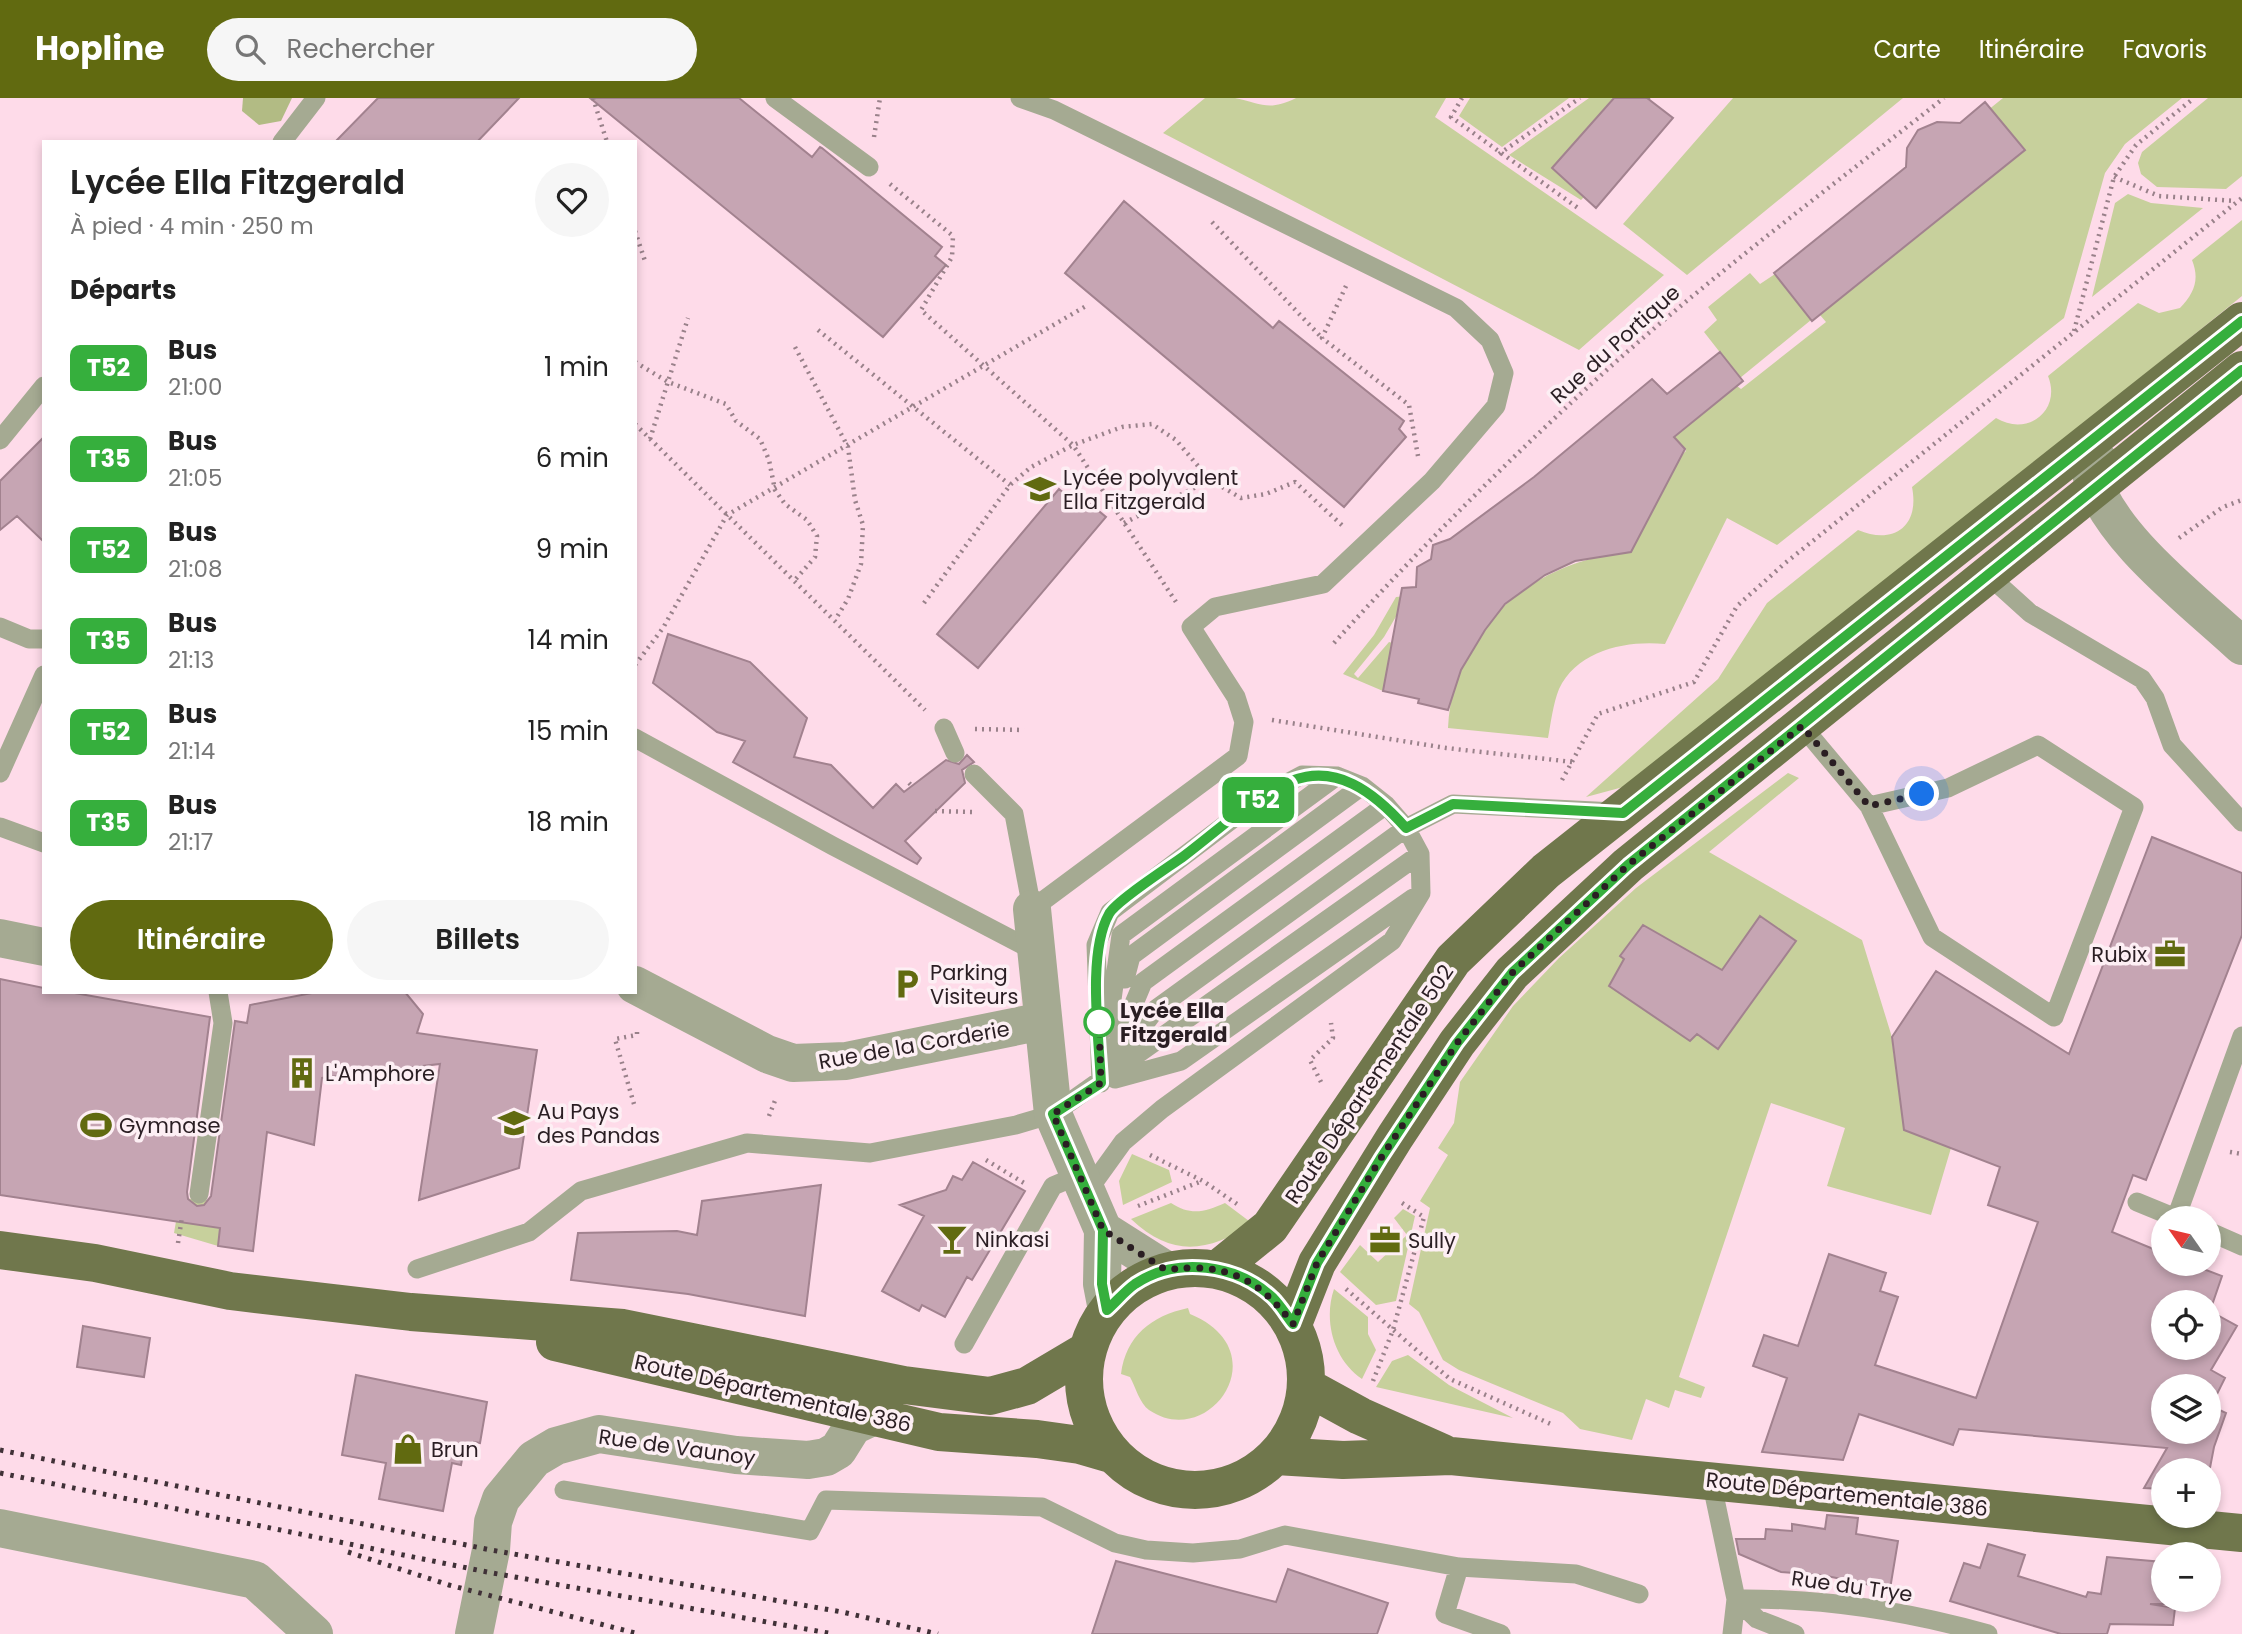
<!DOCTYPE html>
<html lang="fr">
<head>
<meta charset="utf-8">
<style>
  :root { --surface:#fff; --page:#f6f6f6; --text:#222; --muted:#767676; --accent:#616a10 }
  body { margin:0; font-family:Poppins,sans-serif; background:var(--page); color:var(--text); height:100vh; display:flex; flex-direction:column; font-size:26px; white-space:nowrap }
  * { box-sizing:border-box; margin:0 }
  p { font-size:23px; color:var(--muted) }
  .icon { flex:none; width:38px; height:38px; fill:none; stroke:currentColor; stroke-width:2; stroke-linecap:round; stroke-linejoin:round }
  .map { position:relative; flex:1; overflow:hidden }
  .drawer { position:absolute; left:42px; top:42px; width:595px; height:854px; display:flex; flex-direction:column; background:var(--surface); border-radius:0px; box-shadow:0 4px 10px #0003 }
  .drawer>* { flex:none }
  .badge { padding:0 14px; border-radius:10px; font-size:24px; line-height:46px }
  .needle { width:46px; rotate:304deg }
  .fabs { position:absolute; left:2151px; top:1108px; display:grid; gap:14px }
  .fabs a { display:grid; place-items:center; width:70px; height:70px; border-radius:50%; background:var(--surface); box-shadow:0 4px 10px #0003; font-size:35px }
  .you { position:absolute; width:35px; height:35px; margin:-18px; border:5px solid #fff; border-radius:50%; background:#1a73e8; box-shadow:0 0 0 10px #1a73e833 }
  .map>.badge { position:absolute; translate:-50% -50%; box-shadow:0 0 0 4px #fff }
  h2 { padding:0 28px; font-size:26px; line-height:63px }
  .round { display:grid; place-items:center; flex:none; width:74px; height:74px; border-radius:37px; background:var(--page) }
  .summary { display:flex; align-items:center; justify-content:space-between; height:119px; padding:0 28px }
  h1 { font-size:33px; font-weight:600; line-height:52px }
  .button { display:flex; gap:14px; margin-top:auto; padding:14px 28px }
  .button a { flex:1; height:80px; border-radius:42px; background:var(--accent); color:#fff; font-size:28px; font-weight:600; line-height:80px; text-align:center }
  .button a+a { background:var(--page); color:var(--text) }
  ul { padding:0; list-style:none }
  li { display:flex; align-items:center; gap:21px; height:91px; padding:0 28px }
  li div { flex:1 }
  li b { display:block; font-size:26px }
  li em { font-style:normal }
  li .badge { min-width:77px; font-weight:700; text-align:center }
  header { display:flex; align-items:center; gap:42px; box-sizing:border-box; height:98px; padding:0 35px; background:var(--accent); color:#fff }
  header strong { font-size:33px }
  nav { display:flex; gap:38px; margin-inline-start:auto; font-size:24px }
  .search { width:490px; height:63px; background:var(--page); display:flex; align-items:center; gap:18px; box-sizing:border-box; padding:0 24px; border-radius:38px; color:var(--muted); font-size:26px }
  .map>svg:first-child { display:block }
  .green { fill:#c7d09c }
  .forest { fill:#b2bb84 }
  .building { fill:#c6a5b3; stroke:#a2828f; stroke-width:2; fill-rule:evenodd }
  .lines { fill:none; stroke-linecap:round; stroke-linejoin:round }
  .path { stroke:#99818a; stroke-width:4.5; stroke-dasharray:2 5; stroke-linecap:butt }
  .lane { stroke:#a5aa92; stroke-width:19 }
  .street { stroke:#a5aa92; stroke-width:38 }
  .primary { stroke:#70774c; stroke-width:38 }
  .rail { stroke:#403137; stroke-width:5; stroke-dasharray:3.5 7; stroke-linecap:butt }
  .line-casing { stroke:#fff; stroke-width:16 }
  .line { stroke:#36af3d; stroke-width:10 }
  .walk { stroke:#2a1e23; stroke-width:7; stroke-dasharray:0 12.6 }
  .stop-dot { fill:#fff; stroke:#36af3d; stroke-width:3.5 }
  .labels { text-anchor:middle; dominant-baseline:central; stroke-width:7; stroke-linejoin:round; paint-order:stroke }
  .street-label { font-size:21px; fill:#2a1e23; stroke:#fdeff4 }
  .poi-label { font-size:21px; fill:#2a1e23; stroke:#fdeff4; text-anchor:start }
  .stop-label { font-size:21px; font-weight:bold; fill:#2a1e23; stroke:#fdeff4; text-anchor:start }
</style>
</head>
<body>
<header>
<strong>Hopline</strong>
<div class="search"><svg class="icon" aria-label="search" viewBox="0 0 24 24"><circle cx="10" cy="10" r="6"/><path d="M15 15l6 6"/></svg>Rechercher</div>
<nav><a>Carte</a><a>Itinéraire</a><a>Favoris</a></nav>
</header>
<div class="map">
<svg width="2242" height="1536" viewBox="0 0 2242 1536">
  <rect width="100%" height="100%" fill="#fedbe9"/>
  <path class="green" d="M1205,0C1215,0 1226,0 1235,0C1261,5 1268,14 1296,0H1446L1435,19L1664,177L1579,252L1163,35Z
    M1470,0H1569L1502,49L1459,18Z
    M1589,0H1614L1552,70L1584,99L1581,102L1509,57Z
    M1733,0H1903L1687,177L1623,126Z
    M2003,0H2182L2125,46L2105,75L2064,220L1777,447L1727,420L1665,546C1627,542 1577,552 1559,591C1553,606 1551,624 1548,640L1448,630C1453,529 1534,462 1631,454L1671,377L1665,371L1686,353L1674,339L1737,288L1741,291L1826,224L1785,176Z
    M2208,0H2242V78L2226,91L2157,89L2141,76L2138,65L2142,54Z
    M2128,96L2151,105L2203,110L2092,199L2115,105Z
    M2242,122V198L1638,685L1586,699L1718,581L1767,505L1858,432C1893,447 1920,429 1912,389L1996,320C2027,339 2062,313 2048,278L2138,205L2159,215L2180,210C2194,195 2200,182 2192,162Z
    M1750,175L1760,186L1775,176L1811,222L1740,280L1704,234L1717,222L1708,209Z
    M1408,498L1384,539L1354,576L1358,580L1389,544L1396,546L1383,593L1343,576L1374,537L1396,499Z
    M1788,675L1799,680L1709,754L1862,842L1891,936L1904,1032L1951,1050L1931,1117L1827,1088L1845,1030L1771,1005L1679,1279L1705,1289L1701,1300L1675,1292L1669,1310L1646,1301L1632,1342L1580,1331L1563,1315L1459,1272L1443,1262L1419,1214L1409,1206L1430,1110L1420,1103L1448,1057L1438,1050L1454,1025L1460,984L1513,908L1559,860L1636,790Z
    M1132,1056L1169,1072L1172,1084L1123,1107L1119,1083Z
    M180,1100L223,1103L218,1148L174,1135Z
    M1171,1105C1191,1118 1205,1114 1225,1105L1253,1126C1208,1154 1172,1160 1131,1121Z
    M1403,1111L1415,1118L1396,1203L1376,1207L1340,1174L1360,1147L1378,1164L1407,1137L1394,1120Z
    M1334,1191L1368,1219V1236L1376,1252L1362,1281C1334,1262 1323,1223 1334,1191Z
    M1188,1210L1190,1216C1280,1253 1209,1353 1149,1312C1140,1306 1135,1288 1130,1279L1121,1276C1126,1238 1151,1218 1188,1210Z
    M1408,1257L1449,1287L1513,1320L1376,1289L1392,1263Z"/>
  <path class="forest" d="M243,0H292L281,23L259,27L242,13Z"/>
  <path class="building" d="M378,0H519L477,44H335Z
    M590,0H739L812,59L820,49L822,50L942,149L935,158L946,167L883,239Z
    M1614,0H1647L1673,20L1596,110L1552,70Z
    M1985,4L2025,52L1812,223L1774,175L1906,69L1907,50L1918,32L1937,24L1960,25Z
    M1124,103L1273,230L1279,223L1404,323L1399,331L1406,339L1344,409L1065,175Z
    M1720,254L1743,283L1674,339L1685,351L1631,454L1575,463L1545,477L1505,506L1485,532L1461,572L1448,612L1418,605L1419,601L1383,593L1402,490L1416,489L1417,469L1431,461L1433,447L1450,441L1534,379L1652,281L1667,296Z
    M44,339V444L17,418L0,432V383Z
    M1059,391L1071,401L1077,395L1106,419L978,570L937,536Z
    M668,536L750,564L807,620L794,659L831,667L873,710L896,686L904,694L946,662L959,666L967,657L974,664L962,672L965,685L905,743L921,760L917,766L733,664L745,643L717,634L653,585Z
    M2152,739L2242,775V837L2146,1082L2133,1077L2112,1134L2163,1155V1166H2190L2222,1178L2210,1213L2237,1228L2211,1272L2225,1280L2211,1308L2226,1315L2214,1349L2208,1380V1372H2163V1391L2144,1390L2167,1350L1959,1331L1953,1347L1859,1316L1843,1362L1762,1354L1787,1280L1753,1268L1764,1237L1798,1248L1829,1156L1886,1175L1880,1193L1898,1199L1875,1267L1976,1300L2038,1124L1988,1107L2000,1069L1904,1032L1892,939L1936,873L2069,956ZM2163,1204H2208V1250H2163ZM2163,1288H2208V1334H2163Z
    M1760,818L1796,843L1718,951L1697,936L1690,943L1609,888L1624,861L1620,858L1643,827L1722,872Z
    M0,881L44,890V894H69L210,919L187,1094L188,1101L197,1108L204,1107L211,1098L235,923L247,925L250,907L317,894H405L423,916L417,935L537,952L519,1070L419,1102L440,966L322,980L314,1047L267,1034L253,1153L218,1148L220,1130L0,1097Z
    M973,1064L1025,1093L972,1182L967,1179L945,1219L922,1207L919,1213L882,1193L924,1118L900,1107L946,1092L953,1078L962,1082Z
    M821,1087L805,1218L688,1196L571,1182L578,1135L677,1133L697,1137L702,1103Z
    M83,1228L150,1240L144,1279L77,1269Z
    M356,1277L487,1304L480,1345L474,1344L471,1358L463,1356L461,1367L452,1365L443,1413L379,1401L386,1365L342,1357Z
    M1827,1417L1858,1420L1856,1436L1898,1443L1890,1491L1822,1477L1781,1474L1739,1456L1736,1441H1765L1766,1431L1792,1433V1426L1825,1431Z
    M1988,1446L2025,1457L2018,1478L2086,1499L2088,1494L2101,1496L2107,1459L2163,1464V1502H2169L2168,1506H2150L2175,1510L2173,1527L2110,1526L2107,1536H2061L1950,1503L1964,1465L1980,1470Z
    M1116,1463L1276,1504L1288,1471L1388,1505L1377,1536H1092Z"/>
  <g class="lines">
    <path class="path" d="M593,0L607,44
      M1462,0L1451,19L1578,110
      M1648,1V0
      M874,39L880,0
      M1499,56L1580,0
      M2114,79L2159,98L2236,103
      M890,86L953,138L952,159L921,212L1073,347L1176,504
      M1212,124L1322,240
      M635,133L646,166
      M1346,188L1322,240L1409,307L1418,358
      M818,232L1010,387
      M2074,233L2114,79L2136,47L2194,0
      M795,249L848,349L855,402L863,427L861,466L848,501L835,522
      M635,264L668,284L726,306L736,323L760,341L769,362L775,392L785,406L807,422L817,438L815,459L794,483
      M635,326L925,612
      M650,341L688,220
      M1124,425L1210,382
      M2179,440L2223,409L2242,402
      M924,505L1010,387L1031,369L1073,347L1122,329L1152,326L1176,342L1210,382L1241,400L1266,396L1295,384L1345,430
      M1334,545C1418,452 1506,364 1599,279C1708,180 1828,91 1944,0
      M635,567L663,530L727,417L1086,208
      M1272,622L1446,650L1573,664
      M975,631L1024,632
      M1562,682L1598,616L1694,584L1737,508L1784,466L2242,100
      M909,685L912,688
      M935,713L972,714
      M1321,984L1310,962L1333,940L1331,925
      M634,1006L615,941L637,937V930
      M769,1018L776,1000
      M2230,1054L2242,1056
      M1150,1057L1203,1083L1237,1106
      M986,1062L1024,1085
      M1138,1108L1202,1083
      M178,1145L182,1119
      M1346,1191L1450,1281L1553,1327
      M1373,1283L1393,1232L1424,1119L1399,1103"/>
    <path class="lane" d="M775,0L869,69
      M282,44L316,0
      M0,342L44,288
      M1988,477L2030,515L2142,581L2155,600L2172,647L2242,724
      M0,529L29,541H44
      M1802,628L1869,708L1932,839L2054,919L2134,709L2038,647L1948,690L1869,708
      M944,630L955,655
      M635,640L833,748L1036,854
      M0,675L44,577
      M974,676L1014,716L1032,811L1238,658L1244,624L1236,599L1191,529L1215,509L1323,486L1432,383L1496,308L1504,275L1490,242L1456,210L1054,12L1020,0
      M0,729L44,745
      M1125,881L1131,858L1362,688
      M1108,930L1121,837L1337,678
      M1112,958L1143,884L1386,707
      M1112,969L1156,911L1406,730L1453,706L1615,714
      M1115,981L1181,963L1413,800
      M1087,1094L1123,1044L1162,1011L1392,843L1421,795L1420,756L1406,730L1386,707L1362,688L1337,678L1302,677L1263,698L1110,814L1096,847L1101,985
      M199,1096L223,925L218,894
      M2137,1104L2176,1120L2242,938
      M2208,1133L2242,1148
      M417,1171L529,1134L581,1093L747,1045L870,1055L1016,1027L1053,1016L1420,756
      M964,1246L1053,1088L1079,1077
      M1711,1382L1736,1501L1732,1536
      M564,1392L810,1433L826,1402L1042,1409L1115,1445L1146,1452L1193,1455L1240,1451L1285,1437L1459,1469L1576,1476L1639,1496
      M1459,1469L1445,1516L1501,1536
      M1795,1536L1757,1521L1736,1501C1820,1500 1906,1513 1988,1536"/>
    <path class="street" d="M2100,364L2090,372C2105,437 2194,503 2242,548
      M1032,811L1053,1016L1103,1132L1102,1186L1107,1212
      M0,840L44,849
      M635,887L767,956L793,965L846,963L1043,923
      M1103,1132L1166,1172
      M0,1430L255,1482L314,1536
      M474,1536L491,1452L493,1424L501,1401L534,1361L556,1348L599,1336L736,1357L808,1362L826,1359L838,1352L853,1328L872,1319"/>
    <path class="primary" d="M0,1152L95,1165L230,1193L411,1214L623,1230L904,1287L990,1298L1027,1288L1086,1253
      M1084 1281a111 111 0 1 1 222 0a111 111 0 1 1-222 0Z
      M1218,1171L1270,1129L1453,862L1546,773L2242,223
      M1293,1226L1317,1165L1395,1039L1457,945L1512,875L1628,767L2242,272
      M555,1244L939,1334L1037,1341L1080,1347L1111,1356
      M1307,1289L1360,1318L1443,1355
      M1276,1358L1343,1362L1451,1358L2242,1435"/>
    <path class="rail" d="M0,1352L491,1452L842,1514L938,1536
      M0,1375L487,1474L834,1536
      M348,1454L449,1487L639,1536"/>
  </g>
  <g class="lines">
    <defs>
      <path id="line" d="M2242,223L1623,715L1453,706L1406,730C1317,629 1268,694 1184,758C1169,769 1116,803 1109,816C1087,855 1099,939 1101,985L1053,1016L1103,1132L1102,1186L1107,1212C1116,1204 1125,1193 1135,1186C1177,1158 1237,1166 1273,1200C1280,1207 1286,1217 1293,1226L1317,1165L1381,1060L1457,945L1512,875L1628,767L2242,272"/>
    </defs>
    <use href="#line" class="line-casing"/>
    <use href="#line" class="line"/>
    <path class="walk" d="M1099,924L1101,985L1053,1016L1103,1132L1166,1172C1225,1164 1257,1179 1293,1226L1317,1165L1381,1060L1457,945L1512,875L1628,767L1802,628L1869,708L1922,696"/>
  </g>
  <defs>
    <symbol id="school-bare" viewBox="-9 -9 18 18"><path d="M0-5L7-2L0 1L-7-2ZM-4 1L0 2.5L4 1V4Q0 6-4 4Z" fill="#616a10" stroke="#fdeff4" stroke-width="2.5" paint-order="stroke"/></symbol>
    <symbol id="office-bare" viewBox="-9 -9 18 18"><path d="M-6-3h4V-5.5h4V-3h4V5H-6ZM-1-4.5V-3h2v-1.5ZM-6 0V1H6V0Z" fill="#616a10" stroke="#fdeff4" stroke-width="2.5" paint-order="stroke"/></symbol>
    <symbol id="parking-bare" viewBox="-9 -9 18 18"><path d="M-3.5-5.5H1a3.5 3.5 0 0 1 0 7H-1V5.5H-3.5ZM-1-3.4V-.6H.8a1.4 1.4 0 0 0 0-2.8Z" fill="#616a10" stroke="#fdeff4" stroke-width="2.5" paint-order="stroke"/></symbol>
    <symbol id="building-bare" viewBox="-9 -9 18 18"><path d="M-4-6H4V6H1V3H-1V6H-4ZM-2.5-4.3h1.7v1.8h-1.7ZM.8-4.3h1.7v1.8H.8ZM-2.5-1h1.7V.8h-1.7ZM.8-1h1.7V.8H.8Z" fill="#616a10" stroke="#fdeff4" stroke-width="2.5" paint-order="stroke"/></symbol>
    <symbol id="stadium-bare" viewBox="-9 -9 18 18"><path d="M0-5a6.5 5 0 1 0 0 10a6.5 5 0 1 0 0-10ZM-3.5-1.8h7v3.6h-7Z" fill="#616a10" stroke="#fdeff4" stroke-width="2.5" paint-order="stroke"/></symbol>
    <symbol id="bar-bare" viewBox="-9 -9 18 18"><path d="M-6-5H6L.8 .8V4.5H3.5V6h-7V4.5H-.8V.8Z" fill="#616a10" stroke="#fdeff4" stroke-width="2.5" paint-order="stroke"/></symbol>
    <symbol id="shop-bare" viewBox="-9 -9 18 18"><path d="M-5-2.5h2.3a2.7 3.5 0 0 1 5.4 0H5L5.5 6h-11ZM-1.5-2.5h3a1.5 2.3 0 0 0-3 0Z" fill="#616a10" stroke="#fdeff4" stroke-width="2.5" paint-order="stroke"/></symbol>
  </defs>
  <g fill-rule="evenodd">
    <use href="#school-bare" x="1018" y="369" width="44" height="44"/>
    <use href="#office-bare" x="2148" y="834" width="44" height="44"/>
    <use href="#parking-bare" x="885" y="864" width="44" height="44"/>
    <use href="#building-bare" x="280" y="953" width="44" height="44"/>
    <use href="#school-bare" x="492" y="1003" width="44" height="44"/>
    <use href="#stadium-bare" x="74" y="1005" width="44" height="44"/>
    <use href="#bar-bare" x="930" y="1119" width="44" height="44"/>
    <use href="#office-bare" x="1363" y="1120" width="44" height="44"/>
    <use href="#shop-bare" x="386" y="1329" width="44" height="44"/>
  </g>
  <circle class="stop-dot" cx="1099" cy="924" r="14"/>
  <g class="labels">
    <g class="street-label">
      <text transform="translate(1615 246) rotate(-42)">Rue du Portique</text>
      <text transform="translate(914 947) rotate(-10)">Rue de la Corderie</text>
      <text transform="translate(1369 986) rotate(-56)">Route Départementale 502</text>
      <text transform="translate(773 1295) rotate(13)">Route Départementale 386</text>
      <text transform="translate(677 1349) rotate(8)">Rue de Vaunoy</text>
      <text transform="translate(1847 1396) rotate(6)">Route Départementale 386</text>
      <text transform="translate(1852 1488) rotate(8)">Rue du Trye</text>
    </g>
    <g class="poi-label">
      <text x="1063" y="379">Lycée polyvalent<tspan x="1063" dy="24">Ella Fitzgerald</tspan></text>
      <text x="2147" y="856" text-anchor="end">Rubix</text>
      <text x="930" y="874">Parking<tspan x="930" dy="24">Visiteurs</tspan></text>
      <text x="325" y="975">L'Amphore</text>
      <text x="537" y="1013">Au Pays<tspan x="537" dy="24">des Pandas</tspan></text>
      <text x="119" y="1027">Gymnase</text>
      <text x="975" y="1141">Ninkasi</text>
      <text x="1408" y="1142">Sully</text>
      <text x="431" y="1351">Brun</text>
    </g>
    <g class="stop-label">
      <text x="1120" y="912">Lycée Ella<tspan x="1120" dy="24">Fitzgerald</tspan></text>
    </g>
  </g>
</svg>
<div class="fabs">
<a><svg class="needle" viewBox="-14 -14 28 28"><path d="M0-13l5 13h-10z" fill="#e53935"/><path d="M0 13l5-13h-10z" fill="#767676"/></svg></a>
<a><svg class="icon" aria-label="locate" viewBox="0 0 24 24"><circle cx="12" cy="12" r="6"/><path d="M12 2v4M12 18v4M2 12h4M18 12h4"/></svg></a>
<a><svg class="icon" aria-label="layers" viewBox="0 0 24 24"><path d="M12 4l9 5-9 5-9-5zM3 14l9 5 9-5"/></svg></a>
<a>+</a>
<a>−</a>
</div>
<div class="you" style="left:1922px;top:696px"></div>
<b class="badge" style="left:1258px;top:702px;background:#36af3d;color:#fff">T52</b>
<section class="drawer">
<div class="summary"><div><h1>Lycée Ella Fitzgerald</h1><p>À pied · 4 min · 250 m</p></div><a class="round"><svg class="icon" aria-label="heart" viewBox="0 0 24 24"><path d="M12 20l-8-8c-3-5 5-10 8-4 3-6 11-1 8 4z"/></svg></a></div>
<h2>Départs</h2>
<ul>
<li><span class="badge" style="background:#36af3d;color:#fff">T52</span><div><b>Bus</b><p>21:00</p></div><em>1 min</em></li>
<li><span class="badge" style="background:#36af3d;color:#fff">T35</span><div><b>Bus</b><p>21:05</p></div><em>6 min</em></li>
<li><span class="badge" style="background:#36af3d;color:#fff">T52</span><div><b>Bus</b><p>21:08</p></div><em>9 min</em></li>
<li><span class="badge" style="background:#36af3d;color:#fff">T35</span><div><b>Bus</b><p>21:13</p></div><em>14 min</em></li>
<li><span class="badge" style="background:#36af3d;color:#fff">T52</span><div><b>Bus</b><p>21:14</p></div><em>15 min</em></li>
<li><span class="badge" style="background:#36af3d;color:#fff">T35</span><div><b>Bus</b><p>21:17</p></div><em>18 min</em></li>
</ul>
<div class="button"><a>Itinéraire</a><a>Billets</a></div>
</section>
</div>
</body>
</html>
